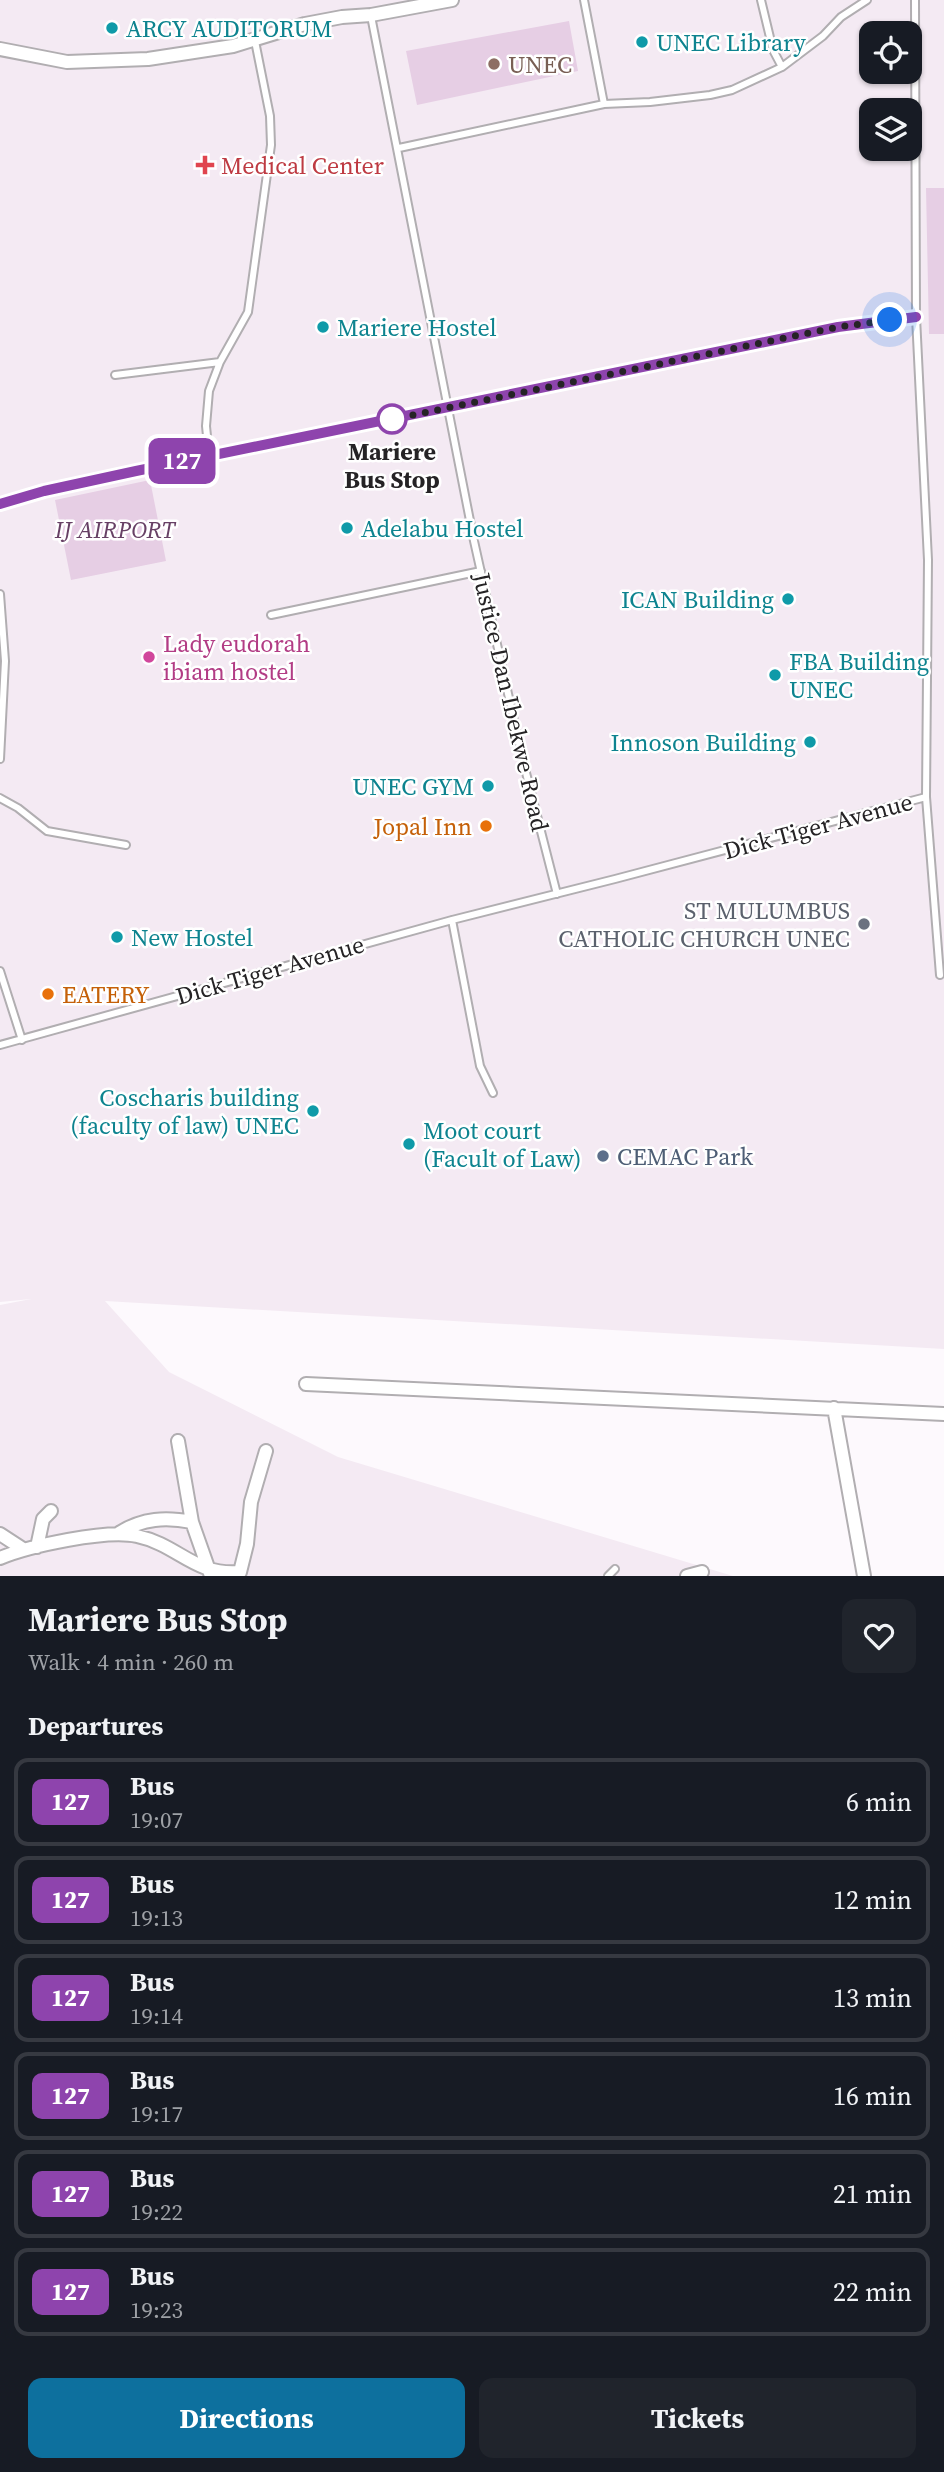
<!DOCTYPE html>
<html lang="en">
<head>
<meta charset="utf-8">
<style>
  :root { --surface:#171b24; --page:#20242c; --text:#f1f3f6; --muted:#9ea1a6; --line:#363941; --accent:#0d709e }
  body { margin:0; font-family:"Source Serif 4",serif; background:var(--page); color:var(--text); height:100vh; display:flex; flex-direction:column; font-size:26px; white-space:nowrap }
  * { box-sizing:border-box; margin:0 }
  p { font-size:23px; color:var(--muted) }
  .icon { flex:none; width:38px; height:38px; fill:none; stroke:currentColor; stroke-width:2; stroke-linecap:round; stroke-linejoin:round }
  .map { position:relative; height:1576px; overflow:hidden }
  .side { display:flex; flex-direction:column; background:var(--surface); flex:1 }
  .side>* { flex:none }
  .badge { padding:0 14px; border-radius:10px; font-size:24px; line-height:46px }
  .tools { position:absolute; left:859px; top:21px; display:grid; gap:14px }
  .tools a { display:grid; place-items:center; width:63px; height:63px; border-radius:14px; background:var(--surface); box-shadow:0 2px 5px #0004; font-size:35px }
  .you { position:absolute; width:35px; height:35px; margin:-18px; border:5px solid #fff; border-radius:50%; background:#1a73e8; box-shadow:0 0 0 10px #1a73e833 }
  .map>.badge { position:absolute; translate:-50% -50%; box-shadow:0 0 0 4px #fff }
  h2 { padding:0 28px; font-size:26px; line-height:63px }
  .round { display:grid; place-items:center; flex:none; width:74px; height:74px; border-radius:14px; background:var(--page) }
  .headline { display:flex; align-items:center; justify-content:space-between; height:119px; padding:0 28px }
  h1 { font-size:33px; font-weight:700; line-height:52px }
  .button { display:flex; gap:14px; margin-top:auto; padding:14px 28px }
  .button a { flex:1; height:80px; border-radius:14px; background:var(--accent); color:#fff; font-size:28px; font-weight:700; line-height:80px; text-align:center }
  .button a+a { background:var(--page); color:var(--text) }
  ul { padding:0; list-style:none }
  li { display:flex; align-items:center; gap:21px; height:88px; margin:0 14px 10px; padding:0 14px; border:4px solid var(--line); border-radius:14px }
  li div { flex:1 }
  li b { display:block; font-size:26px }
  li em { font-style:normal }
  li .badge { min-width:77px; font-weight:700; text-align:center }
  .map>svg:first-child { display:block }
  .built { fill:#f4eaf3; fill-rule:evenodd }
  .green { fill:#e6cee4 }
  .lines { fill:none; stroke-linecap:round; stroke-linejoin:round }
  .lane-casing { stroke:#b1aeb1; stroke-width:10 }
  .street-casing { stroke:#b1aeb1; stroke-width:16 }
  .lane { stroke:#fff; stroke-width:6 }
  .street { stroke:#fff; stroke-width:12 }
  .line-casing { stroke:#fff; stroke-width:16 }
  .line { stroke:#8e44ad; stroke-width:10 }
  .walk { stroke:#252325; stroke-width:7; stroke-dasharray:0 12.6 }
  .culture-dot { fill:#0f9aa8; stroke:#fff; stroke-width:2.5 }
  .education-dot { fill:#8d6e63; stroke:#fff; stroke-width:2.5 }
  .health-dot { fill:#e0444e; stroke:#fff; stroke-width:2.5 }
  .stop-dot { fill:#fff; stroke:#8e44ad; stroke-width:3.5 }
  .hotel-dot { fill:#d1479c; stroke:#fff; stroke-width:2.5 }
  .food-dot { fill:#e8710a; stroke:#fff; stroke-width:2.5 }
  .worship-dot { fill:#6b7280; stroke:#fff; stroke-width:2.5 }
  .service-dot { fill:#5c6f8a; stroke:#fff; stroke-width:2.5 }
  .labels { text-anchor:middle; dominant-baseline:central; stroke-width:5; stroke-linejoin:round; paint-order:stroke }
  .culture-label { font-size:24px; fill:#0d838f; stroke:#fff; text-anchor:start }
  .education-label { font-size:24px; fill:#785e54; stroke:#fff; text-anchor:start }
  .health-label { font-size:24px; fill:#be3a42; stroke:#fff; text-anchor:start }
  .stop-label { font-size:24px; font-weight:bold; fill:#252325; stroke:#fff }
  .park-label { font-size:24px; font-style:italic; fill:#674065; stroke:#fff }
  .hotel-label { font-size:24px; fill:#b23c85; stroke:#fff; text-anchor:start }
  .street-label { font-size:24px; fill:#252325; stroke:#fff }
  .food-label { font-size:24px; fill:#c56008; stroke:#fff; text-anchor:end }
  .worship-label { font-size:24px; fill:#5b616d; stroke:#fff; text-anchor:end }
  .service-label { font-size:24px; fill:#4e5e75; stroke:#fff; text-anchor:start }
</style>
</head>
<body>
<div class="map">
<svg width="944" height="1576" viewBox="0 0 944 1576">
  <rect width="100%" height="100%" fill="#fdf9fd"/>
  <path class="built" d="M0,0H944V1349L105,1301L169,1372L338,1457L733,1576H0V1305L31,1299L0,1302ZM872,33H910V72H872ZM872,110H910V149H872Z"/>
  <path class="green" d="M569,21L578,71L417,105L406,51Z
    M926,188H944V334H929Z
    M150,480L166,561L71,580L55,500Z"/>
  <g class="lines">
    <defs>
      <path id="lane" d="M584,0L604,104
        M761,0L773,50L782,67
        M371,16L474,541L523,761L557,894
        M399,148L604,104L650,102L710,95L732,90L782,67L823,36L841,17L867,0
        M115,375L220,362
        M209,456L206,426L209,391L220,362L248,312L271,145L270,116L255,41
        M0,504L44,491L136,471L838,327L916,317
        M0,594L5,661L0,759
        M271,615L481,571
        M926,797L940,975
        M0,798L18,808L47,831L126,845
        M452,920L480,1066L493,1093
        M0,971L22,1040
        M0,1045L452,920L615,879L926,797L928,560L916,317L915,0
        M608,1576L615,1569"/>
      <path id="street" d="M0,49L67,62L148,59L233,46L305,24L342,17L371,15L452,0
        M306,1384L944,1414
        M834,1408L864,1576
        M178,1441L192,1522L211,1576
        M119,1533C143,1518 166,1517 192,1522
        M0,1534L23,1549
        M37,1547L43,1519L51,1511
        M0,1558C29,1546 107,1529 137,1536C179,1545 194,1576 240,1572L247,1544L251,1502L266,1451
        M687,1576L702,1572"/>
    </defs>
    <use href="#lane" class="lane-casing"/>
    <use href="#street" class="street-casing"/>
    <use href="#lane" class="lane"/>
    <use href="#street" class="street"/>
  </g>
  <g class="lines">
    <defs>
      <path id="line" d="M0,504L44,491L136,471L838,327L916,317"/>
    </defs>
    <use href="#line" class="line-casing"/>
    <use href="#line" class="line"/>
    <path class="walk" d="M392,419L384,421L838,327L890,320"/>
  </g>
  <g class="culture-dot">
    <circle cx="112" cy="28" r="7"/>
    <circle cx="642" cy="42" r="7"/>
    <circle cx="323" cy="327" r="7"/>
    <circle cx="347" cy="528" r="7"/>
    <circle cx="788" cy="599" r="7"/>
    <circle cx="775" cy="675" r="7"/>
    <circle cx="810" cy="742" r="7"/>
    <circle cx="488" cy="786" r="7"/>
    <circle cx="117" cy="937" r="7"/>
    <circle cx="313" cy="1111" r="7"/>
    <circle cx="409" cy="1144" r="7"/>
  </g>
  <circle class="education-dot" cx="494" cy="64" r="7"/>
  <path class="health-dot" d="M201.5 154.5h7v7h7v7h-7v7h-7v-7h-7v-7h7z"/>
  <circle class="stop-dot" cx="392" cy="419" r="14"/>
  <circle class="hotel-dot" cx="149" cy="657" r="7"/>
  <g class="food-dot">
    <circle cx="486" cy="826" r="7"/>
    <circle cx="48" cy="994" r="7"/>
  </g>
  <circle class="worship-dot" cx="864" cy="924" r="7"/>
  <circle class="service-dot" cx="603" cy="1156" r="7"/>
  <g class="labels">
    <g class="culture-label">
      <text x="126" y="28">ARCY AUDITORUM</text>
      <text x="656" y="42">UNEC Library</text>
      <text x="337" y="327">Mariere Hostel</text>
      <text x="361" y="528">Adelabu Hostel</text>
      <text x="774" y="599" text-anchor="end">ICAN Building</text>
      <text x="789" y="661">FBA Building<tspan x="789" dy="28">UNEC</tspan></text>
      <text x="796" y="742" text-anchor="end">Innoson Building</text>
      <text x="474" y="786" text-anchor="end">UNEC GYM</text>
      <text x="131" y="937">New Hostel</text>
      <text x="299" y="1097" text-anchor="end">Coscharis building<tspan x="299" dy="28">(faculty of law) UNEC</tspan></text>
      <text x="423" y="1130">Moot court<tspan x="423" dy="28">(Facult of Law)</tspan></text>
    </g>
    <g class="education-label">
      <text x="508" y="64">UNEC</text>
    </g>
    <g class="health-label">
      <text x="221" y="165">Medical Center</text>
    </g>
    <g class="stop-label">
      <text x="392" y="451">Mariere<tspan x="392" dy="28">Bus Stop</tspan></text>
    </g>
    <g class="park-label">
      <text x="115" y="529">IJ AIRPORT</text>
    </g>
    <g class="hotel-label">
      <text x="163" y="643">Lady eudorah<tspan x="163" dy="28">ibiam hostel</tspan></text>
    </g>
    <g class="street-label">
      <text transform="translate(511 702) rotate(77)">Justice Dan Ibekwe Road</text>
      <text transform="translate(818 826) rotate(-15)">Dick Tiger Avenue</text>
      <text transform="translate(270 970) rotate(-16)">Dick Tiger Avenue</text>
    </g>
    <g class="food-label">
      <text x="472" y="826">Jopal Inn</text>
      <text x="62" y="994" text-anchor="start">EATERY</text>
    </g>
    <g class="worship-label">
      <text x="850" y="910">ST MULUMBUS<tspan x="850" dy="28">CATHOLIC CHURCH UNEC</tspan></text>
    </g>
    <g class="service-label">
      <text x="617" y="1156">CEMAC Park</text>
    </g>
  </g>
</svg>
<div class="tools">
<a><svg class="icon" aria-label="locate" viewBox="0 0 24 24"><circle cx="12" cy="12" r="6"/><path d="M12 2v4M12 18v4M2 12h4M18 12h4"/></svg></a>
<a><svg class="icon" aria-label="layers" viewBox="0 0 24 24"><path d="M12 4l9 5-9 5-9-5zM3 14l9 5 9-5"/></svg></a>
</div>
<div class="you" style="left:890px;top:320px"></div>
<b class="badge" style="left:182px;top:461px;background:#8e44ad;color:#fff">127</b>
</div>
<section class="side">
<div class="headline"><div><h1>Mariere Bus Stop</h1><p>Walk · 4 min · 260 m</p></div><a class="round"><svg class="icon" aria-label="heart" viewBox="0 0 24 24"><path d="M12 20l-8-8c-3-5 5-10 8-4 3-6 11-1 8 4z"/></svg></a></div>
<h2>Departures</h2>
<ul>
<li><span class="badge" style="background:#8e44ad;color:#fff">127</span><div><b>Bus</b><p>19:07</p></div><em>6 min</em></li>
<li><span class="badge" style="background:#8e44ad;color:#fff">127</span><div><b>Bus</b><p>19:13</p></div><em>12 min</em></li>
<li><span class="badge" style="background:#8e44ad;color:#fff">127</span><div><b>Bus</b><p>19:14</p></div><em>13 min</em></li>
<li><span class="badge" style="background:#8e44ad;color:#fff">127</span><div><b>Bus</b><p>19:17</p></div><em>16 min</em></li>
<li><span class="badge" style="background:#8e44ad;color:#fff">127</span><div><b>Bus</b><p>19:22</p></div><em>21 min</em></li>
<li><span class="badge" style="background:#8e44ad;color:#fff">127</span><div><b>Bus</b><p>19:23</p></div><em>22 min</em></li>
</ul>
<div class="button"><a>Directions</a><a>Tickets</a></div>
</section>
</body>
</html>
